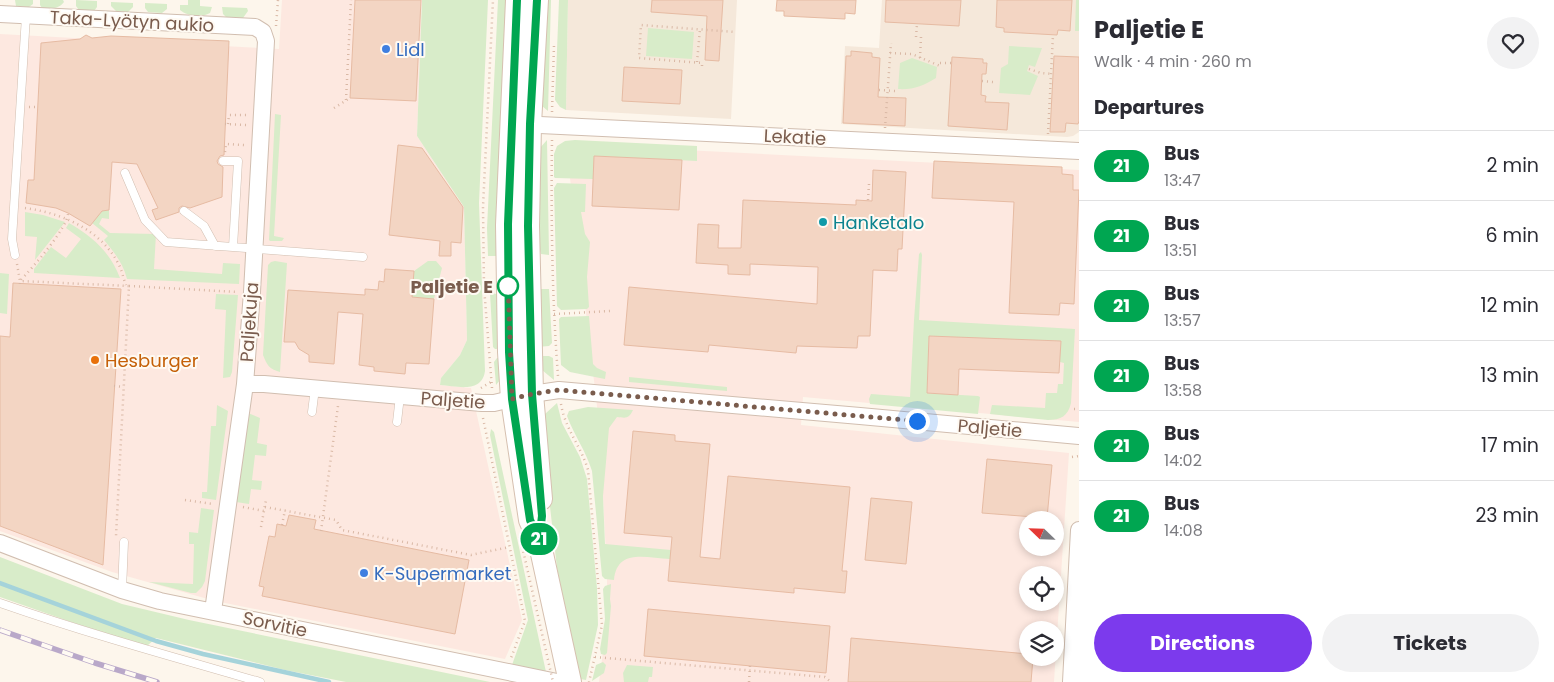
<!DOCTYPE html>
<html lang="en">
<head>
<meta charset="utf-8">
<style>
  :root { --surface:#fff; --page:#f2f2f3; --text:#2b2b33; --muted:#7c7c81; --line:#e1e1e2; --accent:#7c3aed }
  body { margin:0; font-family:Poppins,sans-serif; background:var(--page); color:var(--text); height:100vh; display:flex; flex-direction:column; font-size:19px; white-space:nowrap }
  * { box-sizing:border-box; margin:0 }
  p { font-size:16px; color:var(--muted) }
  .icon { flex:none; width:28px; height:28px; fill:none; stroke:currentColor; stroke-width:2; stroke-linecap:round; stroke-linejoin:round }
  .map { position:relative; flex:1; overflow:hidden }
  .sheet { display:flex; flex-direction:column; background:var(--surface); width:475px }
  .sheet>* { flex:none }
  .badge { padding:0 10px; border-radius:16px; font-size:18px; line-height:32px }
  .needle { width:32px; rotate:293deg }
  .controls { position:absolute; left:1019px; top:511px; display:grid; gap:10px }
  .controls a { display:grid; place-items:center; width:45px; height:45px; border-radius:50%; background:var(--surface); box-shadow:0 2px 8px #0003; font-size:25px }
  .you { position:absolute; width:25px; height:25px; margin:-12px; border:4px solid #fff; border-radius:50%; background:#1a73e8; box-shadow:0 0 0 8px #1a73e833 }
  .map>.badge { position:absolute; translate:-50% -50%; box-shadow:0 0 0 2px #fff }
  h2 { padding:0 15px; font-size:19px; line-height:45px }
  .round { display:grid; place-items:center; flex:none; width:52px; height:52px; border-radius:26px; background:var(--page) }
  .headline { display:flex; align-items:center; justify-content:space-between; height:85px; padding:0 15px }
  h1 { font-size:24px; font-weight:700; line-height:38px }
  .primary-button { display:flex; gap:10px; margin-top:auto; padding:10px 15px }
  .primary-button a { flex:1; height:58px; border-radius:30px; background:var(--accent); color:#fff; font-size:20px; font-weight:700; line-height:58px; text-align:center }
  .primary-button a+a { background:var(--page); color:var(--text) }
  ul { padding:0; list-style:none }
  li { display:flex; align-items:center; gap:15px; height:70px; padding:0 15px; border-top:1px solid var(--line) }
  li div { flex:1 }
  li b { display:block; font-size:19px }
  li em { font-style:normal }
  li .badge { min-width:55px; font-weight:700; text-align:center }
  main { display:flex; flex:1; min-height:0 }
  .map>svg:first-child { display:block }
  .residential { fill:#f5e8da }
  .commercial { fill:#fde8e0; fill-rule:evenodd }
  .green { fill:#d8ecc9 }
  .lines { fill:none; stroke-linecap:round; stroke-linejoin:round }
  .stream { stroke:#a5d3da; stroke-width:4.5 }
  .building { fill:#f3d5c3; stroke:#e6bba3 }
  .service-casing { stroke:#d1beb0; stroke-width:9 }
  .minor-casing { stroke:#d1beb0; stroke-width:18 }
  .secondary-casing { stroke:#d6c0b0; stroke-width:24 }
  .path { stroke:#d9b8a5; stroke-width:2.5; stroke-dasharray:1 4; stroke-linecap:butt }
  .service { stroke:#fff; stroke-width:8 }
  .minor { stroke:#fff; stroke-width:16 }
  .secondary { stroke:#fff; stroke-width:22 }
  .rail-casing { stroke:#b9a8c9; stroke-width:5.5 }
  .rail { stroke:#fffaf3; stroke-width:4; stroke-dasharray:11; stroke-linecap:butt }
  .path-bridge { stroke:#d9b8a5; stroke-width:2.5; stroke-dasharray:1 4; stroke-linecap:butt }
  .line-casing { stroke:#fff; stroke-width:11 }
  .line { stroke:#00a651; stroke-width:8 }
  .walk { stroke:#7a5c4d; stroke-width:5; stroke-dasharray:0 9 }
  .shop-dot { fill:#3f7fe0; stroke:#fffaf3; stroke-width:2 }
  .culture-dot { fill:#0f9aa8; stroke:#fffaf3; stroke-width:2 }
  .stop-dot { fill:#fff; stroke:#00a651; stroke-width:2.5 }
  .food-dot { fill:#e8710a; stroke:#fffaf3; stroke-width:2 }
  .labels { text-anchor:middle; dominant-baseline:central; stroke-width:4; stroke-linejoin:round; paint-order:stroke }
  .street-label { font-size:18px; fill:#7a5c4d; stroke:#fffaf3 }
  .shop-label { font-size:18px; fill:#366cbe; stroke:#fffaf3; text-anchor:start }
  .culture-label { font-size:18px; fill:#0d838f; stroke:#fffaf3; text-anchor:start }
  .stop-label { font-size:18px; font-weight:bold; fill:#7a5c4d; stroke:#fffaf3; text-anchor:end }
  .food-label { font-size:18px; fill:#c56008; stroke:#fffaf3; text-anchor:start }
</style>
</head>
<body>
<main>
<div class="map">
<svg width="1079" height="682" viewBox="0 0 1079 682">
  <rect width="100%" height="100%" fill="#fdf6ec"/>
  <path class="residential" d="M568,0H737L731,119L566,110Z
    M882,0H1079V132L1073,136L1067,137L841,124L845,46L879,48Z"/>
  <path class="commercial" d="M282,0H422L417,136L464,207L467,340L460,355L441,378L440,385L471,388L522,620L505,659L215,601L112,572L0,531V34L279,49Z
    M566,144L1079,170V422L803,397L801,425L1069,453L1054,682H599L607,621V574L603,496L597,406ZM1028,520H1055V548H1028ZM1028,575H1055V602H1028ZM1028,630H1055V658H1028Z"/>
  <path class="green" d="M15,0H33V4L29,7L16,6Z
    M40,0H63L64,2C58,10 51,8 42,8L40,5Z
    M76,0L97,1V7L94,11L79,10L76,6Z
    M188,0H200V6L212,7L210,13C201,18 187,16 180,10V5H188Z
    M422,0H488L479,203L485,371C482,394 456,386 440,385L441,378L460,355L467,340L464,207L417,136Z
    M498,0H511L502,214L496,256H488L487,228Z
    M542,0H551L548,111L542,106Z
    M559,0H568L566,110L560,107L555,100Z
    M1076,0H1079V31H1075Z
    M111,2L133,3V7L128,12L116,11L111,6Z
    M145,3L167,4V9L162,13L148,12L145,8Z
    M222,7L247,8L248,11L243,18L226,17L223,14Z
    M648,28L694,32L692,59L646,56Z
    M1009,46L1042,48L1035,67L1029,65L1027,71L1038,76L1030,95L999,93L1001,68L1008,64Z
    M912,58L937,67L936,78C923,86 913,90 898,89L900,63Z
    M275,114L281,115L274,236L284,238L282,241H270L269,240Z
    M547,140L549,255L541,254L534,225L539,149Z
    M575,140L697,146V161L595,156L593,179L555,178L554,177V154L557,146L565,141Z
    M557,183L586,184L585,212H581L585,234L590,242L587,277L589,307L587,309L561,310L557,306L554,188Z
    M109,210V219L102,218L99,224L110,233L156,234L154,269L222,274L223,263L240,264L239,284L127,279C123,263 114,252 104,240L108,236L92,223L102,211Z
    M25,212L43,215L65,222L35,260L37,237L25,236Z
    M69,223C93,237 110,252 120,278L34,273V269L51,247L66,258L81,239L66,228Z
    M921,252L922,255L919,320L1075,329L1071,403C1068,416 1061,420 1048,420L990,414L992,405L1045,408L1046,393H1057L1058,384H1063L1064,363L1060,362V341L929,336L927,393L978,396L980,397L978,414L870,404L869,399L871,394L910,397L914,320L919,254Z
    M275,261L287,263L280,372C269,369 267,365 263,355L268,265L271,262Z
    M428,261H436L442,268L434,299L412,297L414,271Z
    M0,273L9,274L7,314L0,313Z
    M541,289H549L552,343L549,346L537,347V319Z
    M490,293L497,294L504,349H495L493,347Z
    M216,294L238,295L232,372L230,377L223,378L226,310L215,309Z
    M589,316L593,364L597,368L606,372L605,379L570,372L561,365L559,319L561,317Z
    M538,356H549L553,358L554,380L542,370Z
    M504,357L500,380L496,385L494,362L497,358Z
    M629,377L727,387V391L629,382Z
    M557,403L562,423L580,457L587,479L597,588L598,625L586,680L580,679L557,568L541,428L545,414Z
    M217,405L228,411L216,500L202,498V492H207L211,426H216Z
    M588,407L633,410C629,419 626,418 617,417L609,428L603,496L605,544L671,550L670,559C646,558 617,548 614,580L605,579L602,576L592,471C586,451 574,435 567,416L569,411Z
    M248,413L260,418L257,443L267,445L266,456L255,455L252,480L262,481L261,490L251,489L249,504L236,502Z
    M491,429L494,432L546,672L512,665L528,620L490,435Z
    M201,508L214,510L205,581L202,587L196,593H191L149,582L193,584L194,544H189V532L198,533Z
    M0,557L122,604L189,620L490,682H346L285,670L156,638L147,646L74,623L0,597Z
    M611,584L610,599L611,606L607,653L605,655L601,654L600,649L605,619L603,589L605,586Z
    M603,662L606,665L604,673L592,681L596,665Z
    M627,665L653,667L652,677H649L648,682H624L623,673Z"/>
  <g class="lines">
    <path class="stream" d="M0,583L156,641L203,654L329,682"/>
  </g>
  <path class="building" d="M355,0H421L416,101L350,98Z
    M652,0H723L719,61L705,60L707,16L651,12Z
    M777,0H856L855,14L845,13V19L784,16V11H776Z
    M886,0H961L959,26L885,22Z
    M997,0H1072L1070,31L1058,30L1057,35L1004,32V28L996,27Z
    M86,35L92,38L111,36L229,41L224,155L220,156L217,161L218,164L223,167L222,197L190,208L182,206L179,208V212L156,220L152,210L158,208L137,164L112,162L109,210L102,211L90,226L68,213L56,208L26,203L28,180H34L41,43L80,39Z
    M851,51L872,53V57L880,58L878,97L906,98L905,126L843,123L846,56H851Z
    M1054,56L1079,57V121L1078,124L1066,123L1065,132H1050Z
    M952,57L983,59V63H987L986,74H982L981,95L986,96L985,102L1009,103L1007,130L948,126Z
    M624,67L682,70L680,104L622,101Z
    M398,145L422,148L463,207L461,243L451,242V256H439L440,241L389,235Z
    M594,156L682,160L679,210L592,206Z
    M934,161L1062,167V174L1073,175V190H1079L1074,304L1060,303L1059,315L1009,313L1014,202L932,198Z
    M873,170L906,172L902,249H898L897,271L873,270L870,336H858L857,348L797,346L796,353L709,345L708,352L624,345L629,287L817,304L818,267L750,264V275L728,274V265L696,263L698,224L719,225L718,248H741L743,200L856,205V200L872,201Z
    M385,269L414,271L412,297L434,299L429,364L406,363L405,374L374,371V367L359,365L363,314L338,312L334,364L309,362V355L299,349L295,342H284L288,290L365,295V289L378,290L379,281L384,282Z
    M13,283L121,289L103,565L0,526V336L10,337Z
    M929,336L1061,341L1059,373L959,369L958,395L927,393Z
    M633,431L675,435V441L710,444L700,557L720,559L728,476L850,487L842,571H847L845,593L794,588V593L668,581L672,537L624,533Z
    M987,459L1052,465L1047,518L982,513Z
    M871,498L912,502L906,564L865,560Z
    M289,515L316,520L314,529L469,560L455,634L262,596L264,587L259,586L269,536L275,537L277,524L286,526Z
    M648,609L830,626L826,673L644,656Z
    M851,638L1028,654V658H1033L1031,682H848Z"/>
  <g class="lines">
    <defs>
      <path id="service" d="M223,161H238L233,247
        M125,173L145,220L166,242L363,257
        M184,211L204,226L215,246
        M15,255L12,239L26,16
        M312,412L315,388
        M397,422L400,396
        M122,590L124,542
        M0,603C86,633 173,657 260,682"/>
      <path id="minor" d="M0,14L255,27L263,32L266,41L252,292L245,384L213,611
        M519,124L1079,151
        M245,384H264L482,403H494L532,394L559,390L860,416L1079,436
        M0,543L122,590L160,601L557,682
        M1071,682L1079,530"/>
      <path id="secondary" d="M517,0L507,225L509,352L512,399L530,520L539,540L570,682
        M537,0L530,124L528,226L532,394L541,499"/>
    </defs>
    <use href="#service" class="service-casing"/>
    <use href="#minor" class="minor-casing"/>
    <use href="#secondary" class="secondary-casing"/>
    <path class="path" d="M276,26L278,0
      M916,37L917,24
      M890,53L912,54L940,66
      M920,58L921,37
      M697,62L700,29
      M940,63H952
      M702,66V63L639,58L641,25L735,32
      M1029,69L1041,73L1053,74
      M982,81L993,82
      M879,90L896,91
      M346,100L351,0
      M29,107H38
      M334,108L350,98
      M552,112L554,45
      M225,124L246,125
      M228,124L229,115H248
      M885,128L891,43
      M1048,134L1053,35
      M552,140C551,219 552,298 558,376
      M225,152L226,144L245,145
      M868,200L869,184
      M25,208C61,213 100,229 118,263C122,270 123,278 126,285
      M17,264L20,281L129,286L116,536
      M20,284V281C32,268 68,228 68,213
      M129,286L238,292
      M554,314L611,311
      M114,386L124,387
      M481,388L491,382
      M492,388L484,287L483,207L493,0
      M561,404C565,429 581,446 588,470L602,625L589,682
      M1074,409H1079
      M483,418L525,621L511,658
      M1072,457L1079,456
      M185,500L213,504
      M243,507L264,511
      M265,507L336,520L342,530L471,555L510,547
      M282,525L285,510
      M261,527L266,500
      M321,531L338,406
      M595,657L825,677L831,682
      M749,682L750,666"/>
    <use href="#service" class="service"/>
    <use href="#minor" class="minor"/>
    <use href="#secondary" class="secondary"/>
    <defs>
      <path id="rail" d="M0,630L95,663L157,682"/>
    </defs>
    <use href="#rail" class="rail-casing"/>
    <use href="#rail" class="rail"/>
    <path class="path-bridge" d="M520,537L553,682"/>
  </g>
  <g class="lines">
    <defs>
      <path id="line" d="M517,0L508,224L509,352L512,399L530,520L539,540L542,516L532,394L528,226L530,124L537,0"/>
    </defs>
    <use href="#line" class="line-casing"/>
    <use href="#line" class="line"/>
    <path class="walk" d="M508,286V280L512,399L532,394L559,390L917,421"/>
  </g>
  <g class="shop-dot">
    <circle cx="386" cy="49" r="5"/>
    <circle cx="364" cy="573" r="5"/>
  </g>
  <circle class="culture-dot" cx="823" cy="222" r="5"/>
  <circle class="stop-dot" cx="508" cy="286" r="10"/>
  <circle class="food-dot" cx="95" cy="360" r="5"/>
  <g class="labels">
    <g class="street-label">
      <text transform="translate(132 21) rotate(3)">Taka-Lyötyn aukio</text>
      <text transform="translate(795 137) rotate(3)">Lekatie</text>
      <text transform="translate(249 322) rotate(-86)">Paljekuja</text>
      <text transform="translate(453 400) rotate(4)">Paljetie</text>
      <text transform="translate(990 428) rotate(5)">Paljetie</text>
      <text transform="translate(275 624) rotate(12)">Sorvitie</text>
    </g>
    <g class="shop-label">
      <text x="396" y="49">Lidl</text>
      <text x="374" y="573">K-Supermarket</text>
    </g>
    <g class="culture-label">
      <text x="833" y="222">Hanketalo</text>
    </g>
    <g class="stop-label">
      <text x="493" y="286">Paljetie E</text>
    </g>
    <g class="food-label">
      <text x="105" y="360">Hesburger</text>
    </g>
  </g>
</svg>
<div class="controls">
<a><svg class="needle" viewBox="-14 -14 28 28"><path d="M0-13l5 13h-10z" fill="#e53935"/><path d="M0 13l5-13h-10z" fill="#7c7c81"/></svg></a>
<a><svg class="icon" aria-label="locate" viewBox="0 0 24 24"><circle cx="12" cy="12" r="6"/><path d="M12 2v4M12 18v4M2 12h4M18 12h4"/></svg></a>
<a><svg class="icon" aria-label="layers" viewBox="0 0 24 24"><path d="M12 4l9 5-9 5-9-5zM3 14l9 5 9-5"/></svg></a>
</div>
<div class="you" style="left:917px;top:421px"></div>
<b class="badge" style="left:539px;top:539px;background:#00a651;color:#fff">21</b>
</div>
<section class="sheet">
<div class="headline"><div><h1>Paljetie E</h1><p>Walk · 4 min · 260 m</p></div><a class="round"><svg class="icon" aria-label="heart" viewBox="0 0 24 24"><path d="M12 20l-8-8c-3-5 5-10 8-4 3-6 11-1 8 4z"/></svg></a></div>
<h2>Departures</h2>
<ul>
<li><span class="badge" style="background:#00a651;color:#fff">21</span><div><b>Bus</b><p>13:47</p></div><em>2 min</em></li>
<li><span class="badge" style="background:#00a651;color:#fff">21</span><div><b>Bus</b><p>13:51</p></div><em>6 min</em></li>
<li><span class="badge" style="background:#00a651;color:#fff">21</span><div><b>Bus</b><p>13:57</p></div><em>12 min</em></li>
<li><span class="badge" style="background:#00a651;color:#fff">21</span><div><b>Bus</b><p>13:58</p></div><em>13 min</em></li>
<li><span class="badge" style="background:#00a651;color:#fff">21</span><div><b>Bus</b><p>14:02</p></div><em>17 min</em></li>
<li><span class="badge" style="background:#00a651;color:#fff">21</span><div><b>Bus</b><p>14:08</p></div><em>23 min</em></li>
</ul>
<div class="primary-button"><a>Directions</a><a>Tickets</a></div>
</section>
</main>
</body>
</html>
